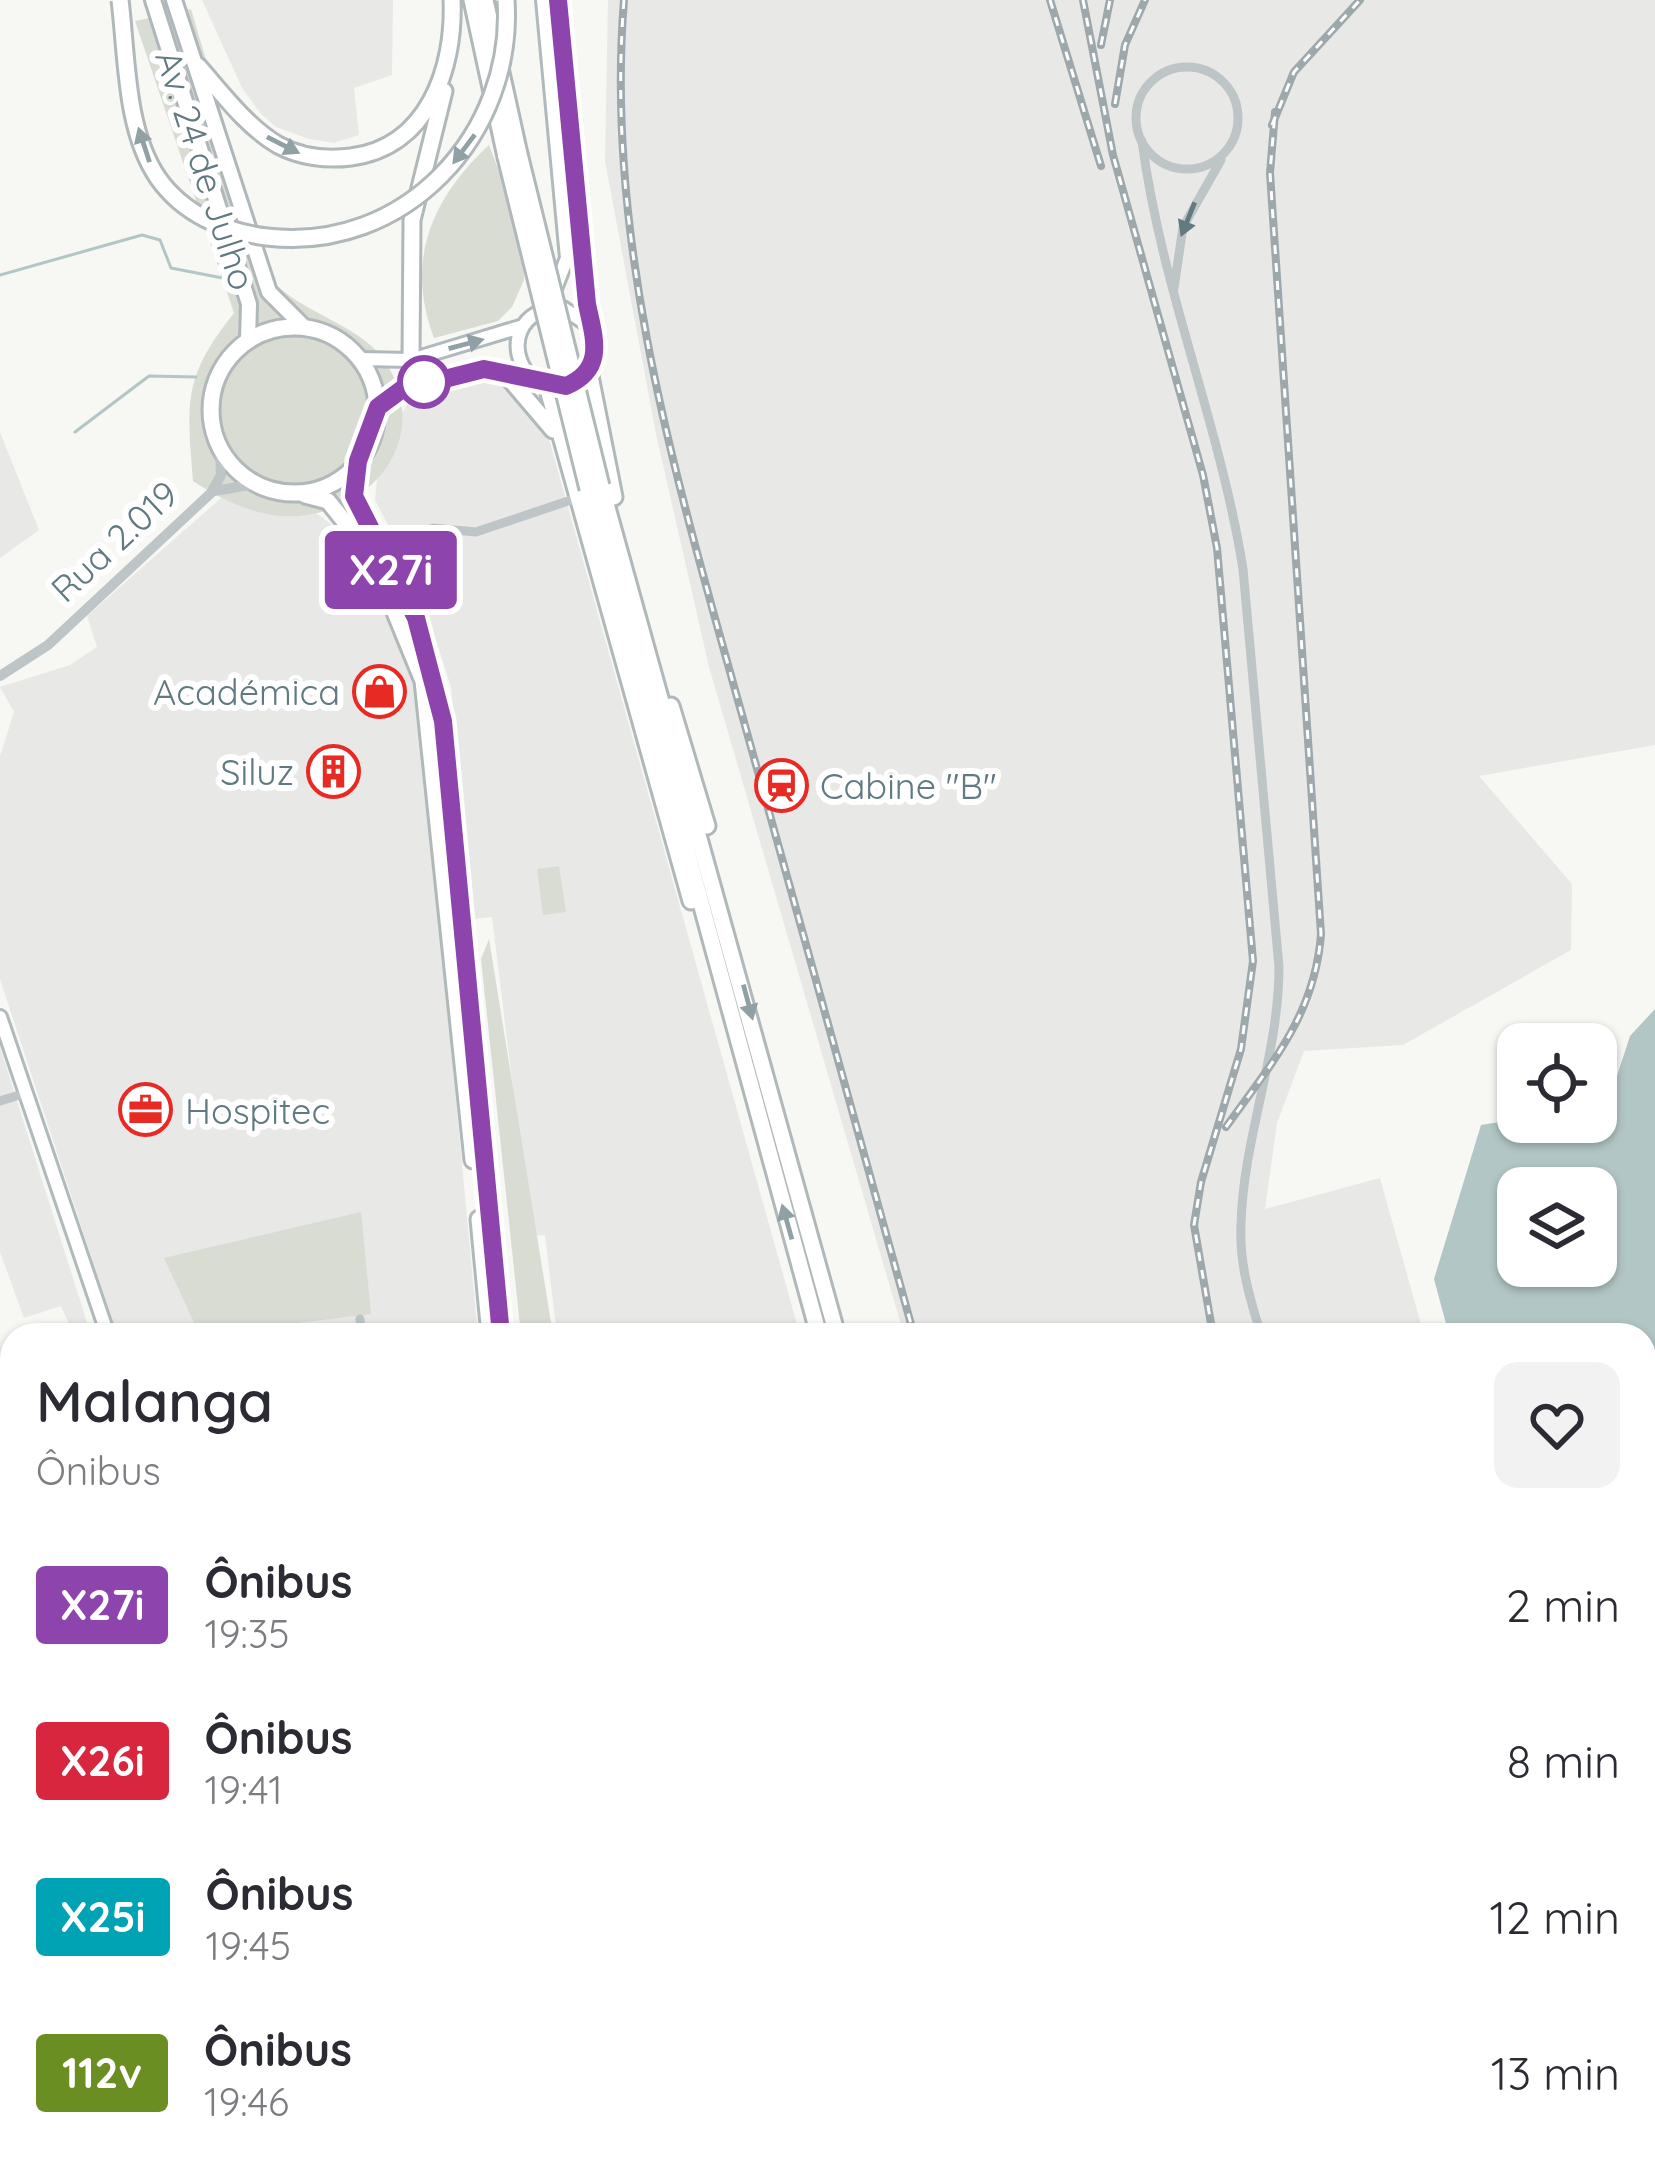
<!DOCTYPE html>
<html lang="pt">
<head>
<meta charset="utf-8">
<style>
  :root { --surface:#fff; --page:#f2f2f3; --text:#2b2b33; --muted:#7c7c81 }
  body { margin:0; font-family:Quicksand,sans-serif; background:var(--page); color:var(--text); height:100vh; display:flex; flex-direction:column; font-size:45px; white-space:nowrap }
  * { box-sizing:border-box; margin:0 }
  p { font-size:39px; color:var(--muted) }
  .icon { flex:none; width:66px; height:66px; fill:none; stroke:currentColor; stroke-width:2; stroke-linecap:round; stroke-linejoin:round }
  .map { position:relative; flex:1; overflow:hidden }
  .sheet { position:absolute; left:0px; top:1323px; width:1656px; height:852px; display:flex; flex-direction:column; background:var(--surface); border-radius:36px 36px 0 0; box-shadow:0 3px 9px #0004 }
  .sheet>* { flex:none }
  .badge { padding:0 24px; border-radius:9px; font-size:42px; line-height:78px }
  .controls { position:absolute; left:1497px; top:1023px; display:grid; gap:24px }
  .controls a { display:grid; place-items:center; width:120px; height:120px; border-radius:24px; background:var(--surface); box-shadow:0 3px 9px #0004; font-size:60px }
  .map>.badge { position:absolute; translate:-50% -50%; box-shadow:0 0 0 6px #fff }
  .round { display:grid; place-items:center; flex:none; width:126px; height:126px; border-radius:24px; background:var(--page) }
  .overview { display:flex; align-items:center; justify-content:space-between; height:204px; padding:0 36px }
  h1 { font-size:57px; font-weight:600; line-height:90px }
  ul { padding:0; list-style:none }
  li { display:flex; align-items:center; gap:36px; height:156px; padding:0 36px }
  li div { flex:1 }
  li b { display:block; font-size:45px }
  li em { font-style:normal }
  li .badge { min-width:132px; font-weight:700; text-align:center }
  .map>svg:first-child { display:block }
  .built { fill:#e8e8e7 }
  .green { fill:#d8dcd3 }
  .water { fill:#b3c6c6; fill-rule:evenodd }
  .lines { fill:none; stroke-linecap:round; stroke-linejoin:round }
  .stream { stroke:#b3c6c6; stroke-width:3 }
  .secondary-casing { stroke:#b0b9bc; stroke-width:18 }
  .primary-casing { stroke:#afb7ba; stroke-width:20 }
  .trunk-casing { stroke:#b1b8ba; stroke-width:21 }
  .minor { stroke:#bec5c7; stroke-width:9 }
  .tertiary { stroke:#bec5c7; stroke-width:10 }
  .secondary { stroke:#fff; stroke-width:12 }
  .primary { stroke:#fff; stroke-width:14 }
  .trunk { stroke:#fff; stroke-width:15 }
  .rail-casing { stroke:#9da8ac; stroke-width:8 }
  .rail { stroke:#fff; stroke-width:3; stroke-dasharray:9; stroke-linecap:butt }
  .trunk-bridge-casing { stroke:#b1b8ba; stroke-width:21; stroke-linecap:butt }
  .trunk-bridge { stroke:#fff; stroke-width:15 }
  .oneway { fill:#90a1a6 }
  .oneway2 { fill:#617980 }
  .line-casing { stroke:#fff; stroke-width:27 }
  .line { stroke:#8e44ad; stroke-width:18 }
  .stop-dot { fill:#fff; stroke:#8e44ad; stroke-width:6 }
  .labels { text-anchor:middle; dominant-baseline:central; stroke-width:12; stroke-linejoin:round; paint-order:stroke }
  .street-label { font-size:36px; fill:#617980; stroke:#fff }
  .poi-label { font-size:36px; fill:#617980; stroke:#fff; text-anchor:end }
</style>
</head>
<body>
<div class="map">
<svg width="1655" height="2175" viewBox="0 0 1655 2175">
  <rect width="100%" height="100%" fill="#f7f7f4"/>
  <path class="built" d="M202,0H393L392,75L354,88L359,135L334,143L309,139L276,127L261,114L242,88Z
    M608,0H1655V745L1479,776L1572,884L1571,950L1403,1045L1304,1051L1277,1123L1265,1209L1380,1178L1424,1335H904L709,667L656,434L605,161Z
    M466,378L496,381L518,395L549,439L800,1335H557L545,1235L531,1236L492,917L474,919L451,687L417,581L375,500L380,446L417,390Z
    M0,432L39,530L0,558Z
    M229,491L312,510L331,524L376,590L418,693L478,1335H117L0,979V756L14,712L0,687L70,665L97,647L87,616Z
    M0,1047L91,1335H74L61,1306L24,1318L0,1252Z
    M12,1361V1912L0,1836V1365Z
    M12,2133V2163H366L370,2175H0V2137Z
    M887,2163H1032L1036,2175H890Z
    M1129,2163H1312L1311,2175H1131Z
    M1320,2163H1467V2175H1319Z"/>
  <path class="green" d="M191,9L270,278C301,315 364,324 388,366C434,446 363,522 279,516C249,513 217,497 193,481C187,403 182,378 234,313L135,21Z
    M489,145L523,234L524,280L512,307L498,321L434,338C405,261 431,199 489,145Z
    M559,866L566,912L543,915L537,869Z
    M489,939L553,1335H521L481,959Z
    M361,1212L371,1314L200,1335L164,1258Z
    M249,2163H351L354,2175H253Z"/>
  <path class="water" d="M1655,1009V2175H1506L1508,2163H1644V1335H1449L1434,1279L1481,1125L1518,1119L1596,1122V1088L1617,1076L1630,1036ZM1518,1188H1596V1266H1518Z"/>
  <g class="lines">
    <path class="stream" d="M0,275L142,235L160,240L171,268L233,280
      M75,432L149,376L196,377"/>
    <defs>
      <path id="secondary" d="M543,0L567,258L553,294
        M558,0L587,304L596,345L584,376
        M361,359L411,360L520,327
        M532,379C503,348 520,306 563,308L591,327
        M378,407L410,386L483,369L554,387
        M0,1017L108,1335
        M379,2163L383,2175"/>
      <path id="primary" d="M153,0L249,304L248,341
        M174,0L269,292L303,326"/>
      <path id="trunk" d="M472,0L506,157
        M485,0L519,154
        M198,66C222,93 247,127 278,145C300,157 327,160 351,157C428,147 455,68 452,0
        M211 410a83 83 0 1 1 166 0a83 83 0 1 1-166 0Z
        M411,360L412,220L444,91
        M503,371L553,430
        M589,371L614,497
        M547,386L691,901
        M357,461L354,497L415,618L443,721L501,1335
        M601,486L837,1335
        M588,489L819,1335
        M305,495L328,501L372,556L423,681L473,1160
        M671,706L707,826
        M479,1219L490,1335
        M567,2163L568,2175
        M585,2163L587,2175
        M1049,2163L1052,2175
        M1062,2163L1065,2175"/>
    </defs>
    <use href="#secondary" class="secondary-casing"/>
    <use href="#primary" class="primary-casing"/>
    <use href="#trunk" class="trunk-casing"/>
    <path class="minor" d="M1136 118a51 51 0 1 1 102 0a51 51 0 1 1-102 0Z
      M1142,141C1161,287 1220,424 1243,569L1279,967C1279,1055 1243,1138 1241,1225C1239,1263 1250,1299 1261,1335
      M1174,288L1183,227L1221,160
      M381,554L433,528L476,532L577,498
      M0,1101L26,1093
      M360,1319L361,1335
      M0,1831H4
      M0,1966L12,1963
      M474,2163L475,2175
      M670,2163L692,2175
      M1386,2175V2163
      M1410,2175V2163"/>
    <path class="tertiary" d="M214,491L255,484
      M0,676L48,645L211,493L221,475L220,448"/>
    <use href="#secondary" class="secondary"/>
    <use href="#primary" class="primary"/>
    <use href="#trunk" class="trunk"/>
    <defs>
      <path id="rail" d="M624,0C604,246 679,488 744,722C801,926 858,1131 914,1335
        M1050,0L1101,166
        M1083,0L1113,155L1203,475L1217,548L1253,961L1241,1049L1201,1182L1194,1225L1213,1335
        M1101,45L1110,0
        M1115,104L1125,45L1145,0
        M1272,125L1294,72L1360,0
        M1226,1127C1271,1064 1315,1015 1321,934L1270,173L1275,112
        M1139,2163L1141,2175
        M1305,2175L1306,2163"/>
    </defs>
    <use href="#rail" class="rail-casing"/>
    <use href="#rail" class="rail"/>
    <defs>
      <path id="trunk-bridge" d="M120,0C127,56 125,130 158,178C183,214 225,232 267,237C405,253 515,134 506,0
        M519,154L601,486
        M506,157L588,489"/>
    </defs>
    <use href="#trunk-bridge" class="trunk-bridge-casing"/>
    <use href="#trunk-bridge" class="trunk-bridge"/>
  </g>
  <defs><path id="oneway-solid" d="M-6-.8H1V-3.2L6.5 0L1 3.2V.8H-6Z" transform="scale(3)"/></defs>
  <g class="oneway">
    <use href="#oneway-solid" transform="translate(144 145) rotate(-108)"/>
    <use href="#oneway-solid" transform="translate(283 145) rotate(27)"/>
    <use href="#oneway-solid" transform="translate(464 149) rotate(127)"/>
    <use href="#oneway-solid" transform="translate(466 344) rotate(-15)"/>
    <use href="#oneway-solid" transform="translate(748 1002) rotate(75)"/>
    <use href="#oneway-solid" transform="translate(787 1222) rotate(-106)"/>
  </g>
  <use class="oneway2" href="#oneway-solid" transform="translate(1188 219) rotate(112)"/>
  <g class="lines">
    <defs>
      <path id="line" d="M501,1335L443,721L416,618L354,496L358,461L378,407L401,390L484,369L566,386C606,369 594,338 587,304L558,0"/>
    </defs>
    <use href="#line" class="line-casing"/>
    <use href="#line" class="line"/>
  </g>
  <defs>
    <symbol id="shop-ring" viewBox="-11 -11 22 22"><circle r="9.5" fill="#fff" stroke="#e72a24" stroke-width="1.5"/><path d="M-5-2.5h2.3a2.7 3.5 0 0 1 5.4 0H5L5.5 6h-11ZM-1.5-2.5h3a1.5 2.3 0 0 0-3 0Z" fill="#e72a24"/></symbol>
    <symbol id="building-ring" viewBox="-11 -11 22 22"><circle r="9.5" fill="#fff" stroke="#e72a24" stroke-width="1.5"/><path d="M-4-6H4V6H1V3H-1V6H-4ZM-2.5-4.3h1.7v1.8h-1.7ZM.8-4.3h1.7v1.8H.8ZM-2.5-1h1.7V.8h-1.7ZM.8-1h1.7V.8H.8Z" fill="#e72a24"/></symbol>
    <symbol id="station-ring" viewBox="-11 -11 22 22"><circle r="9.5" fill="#fff" stroke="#e72a24" stroke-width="1.5"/><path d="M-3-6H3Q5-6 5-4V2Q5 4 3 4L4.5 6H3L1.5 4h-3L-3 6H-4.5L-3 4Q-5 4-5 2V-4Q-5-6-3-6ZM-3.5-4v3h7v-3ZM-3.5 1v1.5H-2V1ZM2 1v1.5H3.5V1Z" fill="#e72a24"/></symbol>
    <symbol id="office-ring" viewBox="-11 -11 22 22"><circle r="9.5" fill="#fff" stroke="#e72a24" stroke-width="1.5"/><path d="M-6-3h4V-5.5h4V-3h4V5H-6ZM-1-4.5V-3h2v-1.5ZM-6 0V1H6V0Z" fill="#e72a24"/></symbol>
  </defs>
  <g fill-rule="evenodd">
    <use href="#shop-ring" x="350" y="662" width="59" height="59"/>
    <use href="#building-ring" x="304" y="742" width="59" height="59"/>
    <use href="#station-ring" x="752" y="756" width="59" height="59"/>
    <use href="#office-ring" x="116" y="1080" width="59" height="59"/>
  </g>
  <circle class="stop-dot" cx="424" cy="382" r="24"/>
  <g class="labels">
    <g class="street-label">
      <text transform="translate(206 170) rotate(72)">Av. 24 de Julho</text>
      <text transform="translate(114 541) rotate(-43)">Rua 2.019</text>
    </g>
    <g class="poi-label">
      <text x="340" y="691">Académica</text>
      <text x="294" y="771">Siluz</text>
      <text x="820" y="785" text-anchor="start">Cabine "B"</text>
      <text x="185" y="1110" text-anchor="start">Hospitec</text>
    </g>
  </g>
</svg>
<div class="controls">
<a><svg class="icon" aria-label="locate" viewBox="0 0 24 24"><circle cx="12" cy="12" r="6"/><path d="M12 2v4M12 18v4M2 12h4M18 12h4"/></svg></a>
<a><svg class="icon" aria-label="layers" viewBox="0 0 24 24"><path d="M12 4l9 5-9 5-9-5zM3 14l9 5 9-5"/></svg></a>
</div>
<b class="badge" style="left:391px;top:570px;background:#8e44ad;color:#fff">X27i</b>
<section class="sheet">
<div class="overview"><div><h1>Malanga</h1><p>Ônibus</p></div><a class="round"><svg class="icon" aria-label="heart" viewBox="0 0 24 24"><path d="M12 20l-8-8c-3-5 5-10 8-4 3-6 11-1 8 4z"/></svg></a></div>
<ul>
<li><span class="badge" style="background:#8e44ad;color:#fff">X27i</span><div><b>Ônibus</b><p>19:35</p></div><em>2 min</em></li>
<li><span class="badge" style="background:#d7263d;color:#fff">X26i</span><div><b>Ônibus</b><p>19:41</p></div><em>8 min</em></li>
<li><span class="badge" style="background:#00a3b4;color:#fff">X25i</span><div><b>Ônibus</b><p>19:45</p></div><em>12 min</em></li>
<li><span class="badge" style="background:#6b8e23;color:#fff">112v</span><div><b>Ônibus</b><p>19:46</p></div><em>13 min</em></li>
</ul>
</section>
</div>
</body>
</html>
